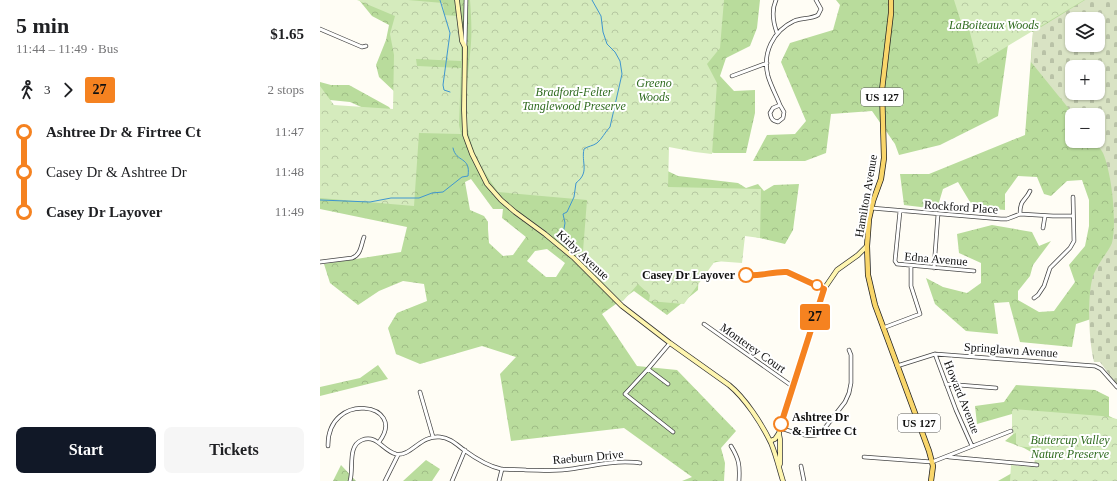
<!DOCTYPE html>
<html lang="en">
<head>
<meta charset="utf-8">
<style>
  :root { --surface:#fff; --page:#f6f6f6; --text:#202124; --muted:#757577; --accent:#111827 }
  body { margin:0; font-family:Georgia,serif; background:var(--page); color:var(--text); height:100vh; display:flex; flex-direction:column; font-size:15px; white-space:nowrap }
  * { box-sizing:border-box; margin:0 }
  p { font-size:13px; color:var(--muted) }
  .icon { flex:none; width:22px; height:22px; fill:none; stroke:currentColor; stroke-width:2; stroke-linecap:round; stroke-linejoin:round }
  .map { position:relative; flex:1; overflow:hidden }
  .drawer { display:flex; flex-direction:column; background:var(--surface); width:320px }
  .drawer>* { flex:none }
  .badge { padding:0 8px; border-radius:3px; font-size:14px; line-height:26px }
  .buttons { position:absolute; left:745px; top:12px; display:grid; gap:8px }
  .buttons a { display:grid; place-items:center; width:40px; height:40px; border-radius:8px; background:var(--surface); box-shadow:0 1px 3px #0004; font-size:20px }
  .map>.badge { position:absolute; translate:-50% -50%; box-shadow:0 0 0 2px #fff }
  .legs { display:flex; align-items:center; gap:6px; height:44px; padding:0 16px; font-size:13px }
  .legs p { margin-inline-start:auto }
  .head { display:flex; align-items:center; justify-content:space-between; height:68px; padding:0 16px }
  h1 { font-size:22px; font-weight:700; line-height:30px }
  .cta { display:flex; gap:8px; margin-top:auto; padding:8px 16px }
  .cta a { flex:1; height:46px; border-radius:8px; background:var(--accent); color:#fff; font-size:16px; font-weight:700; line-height:46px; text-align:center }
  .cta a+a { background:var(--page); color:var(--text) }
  ul { padding:0 16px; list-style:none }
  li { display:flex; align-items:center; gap:14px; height:40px; font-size:15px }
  li i { display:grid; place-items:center; width:6px; height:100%; margin:0 5px; background:currentColor }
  li i::after { content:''; width:10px; height:10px; margin:-5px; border:3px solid; border-radius:50%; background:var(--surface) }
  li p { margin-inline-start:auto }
  li:first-child i { background:linear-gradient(#0000 50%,currentColor 0) }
  li:last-child i { background:linear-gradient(currentColor 50%,#0000 0) }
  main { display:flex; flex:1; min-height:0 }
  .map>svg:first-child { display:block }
  .forest { fill:url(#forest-crowns); fill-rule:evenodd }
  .cemetery { fill:url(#cemetery-stones); fill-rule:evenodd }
  .park { fill:url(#park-crowns) }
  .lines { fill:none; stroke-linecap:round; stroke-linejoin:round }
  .stream { stroke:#3f96cf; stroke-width:1 }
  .street-casing { stroke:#444; stroke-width:4.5 }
  .secondary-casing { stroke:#333; stroke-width:5.5 }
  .primary-casing { stroke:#222; stroke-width:6 }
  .street { stroke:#fff; stroke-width:3 }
  .secondary { stroke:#fff6b0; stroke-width:4 }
  .primary { stroke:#f9d66b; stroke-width:4.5 }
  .line-1-casing { stroke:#fff; stroke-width:9 }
  .line-1 { stroke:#f58220; stroke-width:6 }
  .stop-1-dot { fill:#fff; stroke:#f58220; stroke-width:2 }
  .labels { text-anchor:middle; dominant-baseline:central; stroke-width:4; stroke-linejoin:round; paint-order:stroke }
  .shield { fill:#fff; stroke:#585858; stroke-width:1 }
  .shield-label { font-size:11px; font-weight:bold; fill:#111 }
  .park-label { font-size:12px; font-style:italic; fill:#2f6b1f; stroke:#fff }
  .street-label { font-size:12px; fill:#111; stroke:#fff }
  .stop-label { font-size:12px; font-weight:bold; fill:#111; stroke:#fff; text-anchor:end }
</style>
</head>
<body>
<main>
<section class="drawer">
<div class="head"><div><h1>5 min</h1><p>11:44 – 11:49 · Bus</p></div><b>$1.65</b></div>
<div class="legs"><svg class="icon" aria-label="walk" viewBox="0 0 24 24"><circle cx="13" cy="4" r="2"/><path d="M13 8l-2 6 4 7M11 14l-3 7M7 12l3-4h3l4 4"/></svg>3<svg class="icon" aria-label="forward" viewBox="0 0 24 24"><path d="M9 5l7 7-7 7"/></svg><b class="badge" style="background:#f58220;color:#111">27</b><p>2 stops</p></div>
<ul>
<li><i style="color:#f58220"></i><b>Ashtree Dr &amp; Firtree Ct</b><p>11:47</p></li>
<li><i style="color:#f58220"></i><span>Casey Dr &amp; Ashtree Dr</span><p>11:48</p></li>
<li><i style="color:#f58220"></i><b>Casey Dr Layover</b><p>11:49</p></li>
</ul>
<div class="cta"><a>Start</a><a>Tickets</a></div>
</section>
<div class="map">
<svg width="797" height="481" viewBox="0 0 797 481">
  <defs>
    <pattern id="forest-crowns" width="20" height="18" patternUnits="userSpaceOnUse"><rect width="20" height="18" fill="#b9dc9c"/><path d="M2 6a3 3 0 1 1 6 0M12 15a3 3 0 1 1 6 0" fill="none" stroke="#9ebc85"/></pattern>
    <pattern id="cemetery-stones" width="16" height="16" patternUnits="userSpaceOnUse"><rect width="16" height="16" fill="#d9e3c4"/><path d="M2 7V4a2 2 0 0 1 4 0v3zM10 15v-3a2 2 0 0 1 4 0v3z" fill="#b9c2a7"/></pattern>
    <pattern id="park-crowns" width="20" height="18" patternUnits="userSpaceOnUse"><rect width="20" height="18" fill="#d5ebbd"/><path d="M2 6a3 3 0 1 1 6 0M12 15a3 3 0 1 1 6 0" fill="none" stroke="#b6c8a1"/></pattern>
  </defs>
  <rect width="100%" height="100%" fill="#fffdf5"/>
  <path class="forest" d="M39,0H440L437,28L430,46L406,58L400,76L414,91L435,90V113L426,153H394L343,140L335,165L358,176L418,183L426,188L438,184L444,191L454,185L479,184L473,230L465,244L423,234L419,257L379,266L378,290L347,315L314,291L282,314L317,366L357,370L416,431L401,448L405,463L404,481H362L372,477L304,428L191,441L180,374L196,357L162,346L100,364L76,354L68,328L77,313L107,301L104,284L83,281L59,291L38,305L10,283L4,264L81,252L87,227L0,209V125L108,132L77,94L59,77L56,65L66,40L69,25L52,16ZM151,179L173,209H183L182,218L206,237L193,255L183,256L169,243L168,229V222L164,216L150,210L145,182ZM227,249L245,263L236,277H226L207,261L215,251Z
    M516,0H797V346L774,318L756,324L752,347L700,342L689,302L674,303L678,334L646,331L615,304L606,278L623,287L647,293L661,283V263L639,253L637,234L672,225L712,232L719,246L731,241L713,265L710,276L698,291V300L719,312L734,311L755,282L749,265L765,246L769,226V200L762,180L747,181L731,196L724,194L717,177L698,176L685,194V210L653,207L638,182L623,189L617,209L584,205L580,174H609L705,135L713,32L691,23L678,116L620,145L579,155L575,144L552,111L511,114L506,153L485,161H433L447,135L475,134L486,121L461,62L470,43L513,30L520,5ZM752,19H778V45H752ZM752,67H778V93H752ZM752,115H778V141H752Z
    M0,82L11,85H29L69,107L79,121L59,115L30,102L0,99Z
    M58,365L68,379L0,396V387L40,378Z
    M696,385L775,390L789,397V416L797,420V481H678L692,473L727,461L704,448L685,441L698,430L692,414L657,424L655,406L684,402Z
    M106,460L120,469L112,481H83Z
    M21,465L36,481H13Z"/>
  <path class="cemetery" d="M765,0H797V385L780,362H774C769,342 767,301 772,280C775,266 786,256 792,243C797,222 792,174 783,153C781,149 777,145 774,141H778V115H754L711,62L713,32ZM752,19H778V45H752ZM752,67H778V93H752Z"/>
  <path class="park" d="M37,0H88L123,3L124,15L137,16L141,44V61L96,59L97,66L141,68L139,125L141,134L99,133L94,206L0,198V86L14,105L73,109L74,55L70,34L75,16Z
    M150,0H404L400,48L387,64L397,83L392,154L375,152L349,147L348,187L441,189L440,238L425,236L422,263L395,261L364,304L329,301L330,295L318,284L303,301H296L262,266V263L257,257L263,251L267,200L178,192C166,175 154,156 149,135C142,108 149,71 151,43C152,29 151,14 150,0Z
    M634,0H764L658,64L647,21L641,22Z
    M692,409L782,416L797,419V481H690L691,465L714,467L716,448L696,446V433L693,434L692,428Z"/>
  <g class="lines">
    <path class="stream" d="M120,0L130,33L123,85L124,90L130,92
      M0,200L50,202L71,198H99L112,193L123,192L142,177L148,176C151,156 136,163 133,148
      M242,240L245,223L243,214L247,212L254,197L256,183C270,172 261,163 264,149C268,146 273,146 277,143C282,139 285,132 290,127L302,74L300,61L295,52L287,44L283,32L281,16L272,0"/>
    <defs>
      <path id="street" d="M456,0C451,11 453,22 457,33
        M0,29L42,47L46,46
        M145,45L146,0
        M412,76L447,63
        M460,105L464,112L463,118L458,122C452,121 451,118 450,113L453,108L460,105C456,95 451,86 448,76C442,53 453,31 474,21C482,18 491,19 498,15L501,9L496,0
        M551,208L681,219H687L700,214L733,216H753
        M580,211L575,261L577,264L654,271
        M700,214C700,199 705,202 710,191
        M723,228L725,216
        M0,262L32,258C41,255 41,245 44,237
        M614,268L618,214
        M424,275C440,277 449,272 462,272C474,272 493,284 504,289
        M714,298L718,295L724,286L730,268L750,248L754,241L753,197
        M384,324L472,386
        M563,328L600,314L591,286V266
        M350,343L328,369L305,394L353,432
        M615,354L636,410L652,446
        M577,366L615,354L775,366L781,369L797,387
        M328,369L348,384
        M626,384L676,388
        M100,392L113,437
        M460,428C470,431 492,440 501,433L525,402L529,393L531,383V355L529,350
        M8,446C7,390 89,403 59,442
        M411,446C419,459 420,465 419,481
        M544,457L612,462L691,431
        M629,457L717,465
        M481,466L484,481
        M30,481C34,468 27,446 42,440C57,434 63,451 76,454C91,457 100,435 120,437C130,438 136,444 144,450C155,458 167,466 181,469C189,470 198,469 206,470C218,470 230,471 242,470C264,468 284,462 305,462C311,462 315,462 320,463
        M65,481L78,455
        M132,481L145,450
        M179,481L182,469"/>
      <path id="secondary" d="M137,0L142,41L145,47L144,110L145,135L152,154L167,184L181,200L195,212L225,234L254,258L302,306L350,343L409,385C425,398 442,424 451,443C456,455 459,468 463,481
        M450,441L455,439L459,433L472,386L504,289L517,270L538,255L547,246
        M459,466L460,464V439L459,434"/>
      <path id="primary" d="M571,0V13L562,90L564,158L561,179L553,201L549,219L547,246L548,275L555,305L609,451L613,466L611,481"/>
    </defs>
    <use href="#street" class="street-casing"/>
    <use href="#secondary" class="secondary-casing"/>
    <use href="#primary" class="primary-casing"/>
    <use href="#street" class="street"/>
    <use href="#secondary" class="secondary"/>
    <use href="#primary" class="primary"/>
  </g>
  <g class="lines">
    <defs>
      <path id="line-1" d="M426,275C440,277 453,271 467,272L504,289L461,424"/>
    </defs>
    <use href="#line-1" class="line-1-casing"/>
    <use href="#line-1" class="line-1"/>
  </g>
  <g class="stop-1-dot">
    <circle cx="426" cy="275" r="7"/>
    <circle cx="497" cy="285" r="5"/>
    <circle cx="461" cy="424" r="7"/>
  </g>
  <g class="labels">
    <g class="shield">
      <rect x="541" y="88" width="42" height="18" rx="3"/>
      <rect x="578" y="414" width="42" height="18" rx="3"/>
    </g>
    <g class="shield-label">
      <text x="562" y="97">US 127</text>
      <text x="599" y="423">US 127</text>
    </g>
    <g class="park-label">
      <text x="674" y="25">LaBoiteaux Woods</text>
      <text x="334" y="83">Greeno<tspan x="334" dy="14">Woods</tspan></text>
      <text x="254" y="92">Bradford-Felter<tspan x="254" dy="14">Tanglewood Preserve</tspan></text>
      <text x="750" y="440">Buttercup Valley<tspan x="750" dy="14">Nature Preserve</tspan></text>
    </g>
    <g class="street-label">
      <text transform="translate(546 196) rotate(-80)">Hamilton Avenue</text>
      <text transform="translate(641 207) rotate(4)">Rockford Place</text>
      <text transform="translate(263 255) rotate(43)">Kirby Avenue</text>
      <text transform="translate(616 259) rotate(5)">Edna Avenue</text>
      <text transform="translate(433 348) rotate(35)">Monterey Court</text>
      <text transform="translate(691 350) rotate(4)">Springlawn Avenue</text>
      <text transform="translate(642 397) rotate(68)">Howard Avenue</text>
      <text transform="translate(268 457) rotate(-5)">Raeburn Drive</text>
    </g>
    <g class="stop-label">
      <text x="415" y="275">Casey Dr Layover</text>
      <text x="472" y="417" text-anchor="start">Ashtree Dr<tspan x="472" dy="14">&amp; Firtree Ct</tspan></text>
    </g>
  </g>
</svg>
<div class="buttons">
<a><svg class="icon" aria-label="layers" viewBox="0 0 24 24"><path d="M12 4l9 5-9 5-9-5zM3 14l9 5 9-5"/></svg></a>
<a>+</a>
<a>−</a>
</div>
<b class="badge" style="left:495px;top:317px;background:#f58220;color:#111">27</b>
</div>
</main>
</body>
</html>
